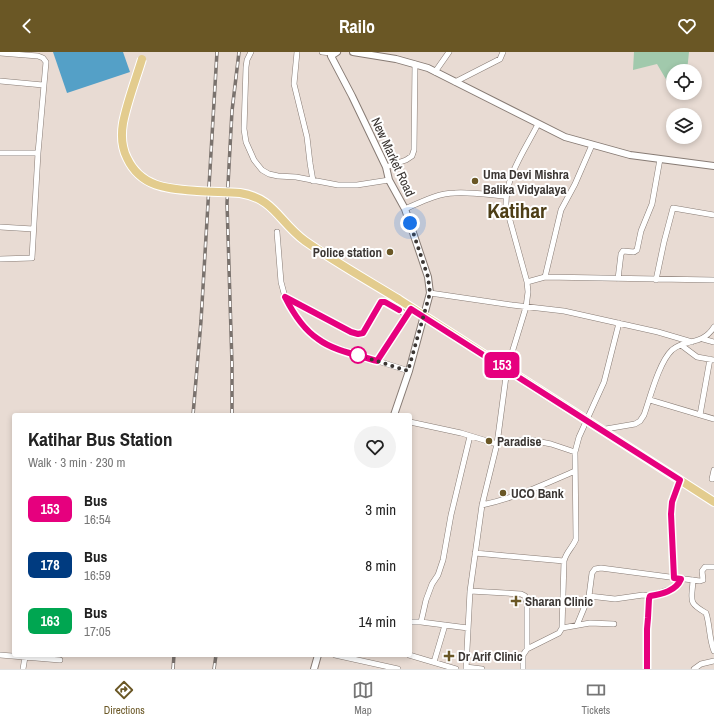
<!DOCTYPE html>
<html lang="en">
<head>
<meta charset="utf-8">
<style>
  :root { --surface:#fff; --page:#f2f2f2; --text:#222; --muted:#767676; --line:#e0e0e0; --accent:#6a5725 }
  body { margin:0; font-family:"Archivo Narrow",sans-serif; background:var(--page); color:var(--text); height:100vh; display:flex; flex-direction:column; font-size:15px; white-space:nowrap }
  * { box-sizing:border-box; margin:0 }
  p { font-size:13px; color:var(--muted) }
  .icon { flex:none; width:22px; height:22px; fill:none; stroke:currentColor; stroke-width:2; stroke-linecap:round; stroke-linejoin:round }
  .map { position:relative; flex:1; overflow:hidden }
  .drawer { position:absolute; left:12px; top:361px; width:400px; height:244px; display:flex; flex-direction:column; background:var(--surface); border-radius:4px; box-shadow:0 2px 6px #0003 }
  .drawer>* { flex:none }
  .badge { padding:0 8px; border-radius:6px; font-size:14px; line-height:26px }
  .fabs { position:absolute; left:666px; top:12px; display:grid; gap:8px }
  .fabs a { display:grid; place-items:center; width:36px; height:36px; border-radius:50%; background:var(--surface); box-shadow:0 2px 6px #0003; font-size:20px }
  .you { position:absolute; width:20px; height:20px; margin:-10px; border:3px solid #fff; border-radius:50%; background:#1a73e8; box-shadow:0 0 0 6px #1a73e833 }
  .map>.badge { position:absolute; translate:-50% -50%; box-shadow:0 0 0 2px #fff }
  .round { display:grid; place-items:center; flex:none; width:42px; height:42px; border-radius:21px; background:var(--page) }
  .summary { display:flex; align-items:center; justify-content:space-between; height:68px; padding:0 16px }
  h1 { font-size:19px; font-weight:700; line-height:30px }
  ul { padding:0; list-style:none }
  li { display:flex; align-items:center; gap:12px; height:56px; padding:0 16px }
  li div { flex:1 }
  li b { display:block; font-size:15px }
  li em { font-style:normal }
  li .badge { min-width:44px; font-weight:700; text-align:center }
  header { display:flex; justify-content:space-between; align-items:center; height:52px; padding:0 16px; background:var(--accent); color:#fff; font-size:18px; font-weight:700 }
  .menu { display:flex; justify-content:space-around; align-items:center; height:56px; border-top:1px solid var(--line); background:var(--surface); font-size:11px; color:var(--muted) }
  .menu a { display:grid; justify-items:center; gap:2px }
  .menu .on { color:var(--accent) }
  .map>svg:first-child { display:block }
  .green { fill:#a1c9ac }
  .water { fill:#54a0c7 }
  .lines { fill:none; stroke-linecap:round; stroke-linejoin:round }
  .minor-casing { stroke:#877b74; stroke-width:6 }
  .tertiary-casing { stroke:#877b74; stroke-width:8 }
  .trunk-casing { stroke:#fff; stroke-width:10 }
  .minor { stroke:#fff; stroke-width:5 }
  .tertiary { stroke:#fff; stroke-width:6 }
  .trunk { stroke:#e3cc8e; stroke-width:8 }
  .rail-casing { stroke:#7a726d; stroke-width:3.5 }
  .rail { stroke:#fff; stroke-width:2; stroke-dasharray:6; stroke-linecap:butt }
  .trunk-bridge-casing { stroke:#fff; stroke-width:10; stroke-linecap:butt }
  .trunk-bridge { stroke:#e3cc8e; stroke-width:8 }
  .line-casing { stroke:#fff; stroke-width:9 }
  .line { stroke:#e6007e; stroke-width:6 }
  .walk { stroke:#3b3633; stroke-width:4; stroke-dasharray:0 7.2 }
  .poi-dot { fill:#6a5725; stroke:#fff; stroke-width:1.5 }
  .stop-dot { fill:#fff; stroke:#e6007e; stroke-width:2 }
  .labels { text-anchor:middle; dominant-baseline:central; stroke-width:4; stroke-linejoin:round; paint-order:stroke }
  .street-label { font-size:13px; fill:#3b3633; stroke:#fff }
  .poi-label { font-size:13px; font-weight:bold; fill:#3b3633; stroke:#fff; text-anchor:start }
  .town-label { font-size:21px; font-weight:bold; fill:#4d3e16; stroke:#fff }
</style>
</head>
<body>
<header><svg class="icon" aria-label="back" viewBox="0 0 24 24"><path d="M15 5l-7 7 7 7"/></svg>Railo<svg class="icon" aria-label="heart" viewBox="0 0 24 24"><path d="M12 20l-8-8c-3-5 5-10 8-4 3-6 11-1 8 4z"/></svg></header>
<div class="map">
<svg width="714" height="617" viewBox="0 0 714 617">
  <rect width="100%" height="100%" fill="#e8dbd3"/>
  <path class="green" d="M634,0H689L687,19H673V29H667L657,12L633,18Z"/>
  <path class="water" d="M53,0H123L130,20L67,41Z"/>
  <g class="lines">
    <defs>
      <path id="minor" d="M251,0L247,8L246,15L244,77L246,90L254,108L262,118L269,122L278,124L296,125L338,133H357L389,128
        M297,0L294,32L307,85L310,111L313,129
        M322,0L331,1
        M0,1L38,4L43,6L46,10L38,101L32,206L0,207
        M435,20L449,0
        M0,29L43,33
        M455,30L500,7L503,0
        M0,101H38
        M386,115L406,108L412,104L414,98L415,12
        M405,157C421,150 438,141 455,141C472,140 489,143 505,144
        M0,175L33,177
        M277,180L281,230L285,245L292,260L305,275L318,287L331,294L409,319
        M545,225L561,158L575,132L592,93
        M618,227L621,202L623,199L634,200L637,198L641,179L652,152L660,107
        M656,228L664,190L673,156L714,163
        M527,230L545,225L714,228
        M430,241L512,253L564,259L658,280L692,290
        M285,246L351,280L358,282L363,281L381,250C391,249 399,258 406,263
        M703,287L714,290
        M681,293L697,305L714,308
        M377,309L411,257
        M650,348L714,367
        M700,363L710,307
        M410,370L461,381L497,392
        M600,378L635,372L640,369L644,363C650,346 659,310 672,298C686,286 702,294 714,275
        M498,388H531L551,392L575,400
        M712,427L714,418
        M482,453C515,446 545,432 575,419
        M475,501L564,509
        M674,526L671,462L672,450L680,428
        M693,528C692,549 687,550 706,561C710,573 709,587 714,599
        M470,539L521,542L525,544L527,553V597
        M589,544L615,547L643,543L650,544
        M410,570H421L468,576
        M421,570L426,548L432,532L438,523L443,508L451,463L470,384
        M577,573L589,544L592,521L595,517L601,516L700,529L703,528L702,519L705,515H714
        M562,576L590,571L614,572
        M0,603L60,608
        M335,603L398,617
        M409,603L456,617
        M434,610L445,573
        M466,615L482,617
        M23,617L25,605
        M466,617L470,539L482,453L497,392L507,317L526,255L528,240L527,230L506,154C505,125 525,98 538,72
        M523,617V603L527,597L559,581L562,576L564,509C566,500 573,495 576,487L575,400L579,385L604,330L619,271
        M647,617V577L649,566V547L650,544L676,535L681,527
        M694,617L701,612L714,609"/>
      <path id="tertiary" d="M337,0L331,4L352,44L386,115L389,128L405,157L428,225L430,241L409,319L394,363
        M353,0L396,7L428,16L565,85L630,103L714,114
        M314,617L318,603"/>
      <path id="trunk" d="M398,247L714,450"/>
    </defs>
    <use href="#minor" class="minor-casing"/>
    <use href="#tertiary" class="tertiary-casing"/>
    <use href="#trunk" class="trunk-casing"/>
    <use href="#minor" class="minor"/>
    <use href="#tertiary" class="tertiary"/>
    <use href="#trunk" class="trunk"/>
    <defs>
      <path id="rail" d="M193,363L201,269L217,0
        M232,363V312L227,151L232,59L239,0
        M173,617L174,603
        M214,617L216,603"/>
    </defs>
    <use href="#rail" class="rail-casing"/>
    <use href="#rail" class="rail"/>
    <defs>
      <path id="trunk-bridge" d="M142,7C136,27 127,50 123,71C121,83 122,96 127,106C141,136 169,137 197,139C211,140 226,140 240,141C274,146 279,170 305,189C335,210 367,228 398,247"/>
    </defs>
    <use href="#trunk-bridge" class="trunk-bridge-casing"/>
    <use href="#trunk-bridge" class="trunk-bridge"/>
  </g>
  <g class="lines">
    <defs>
      <path id="line" d="M399,258L385,250H381L363,281L358,282L351,280L285,245C293,261 303,277 318,287C334,299 358,303 377,309L411,257L680,428L672,450L671,462L674,526L681,527C676,539 662,542 650,544L649,547L648,566L647,577V617"/>
    </defs>
    <use href="#line" class="line-casing"/>
    <use href="#line" class="line"/>
    <path class="walk" d="M358,303L408,319L430,241L428,225L410,171"/>
  </g>
  <g class="poi-dot">
    <circle cx="475" cy="129" r="4"/>
    <circle cx="390" cy="200" r="4"/>
    <circle cx="489" cy="389" r="4"/>
    <circle cx="503" cy="441" r="4"/>
    <path d="M514 543h4v4h4v4h-4v4h-4v-4h-4v-4h4z"/>
    <path d="M447 598h4v4h4v4h-4v4h-4v-4h-4v-4h4z"/>
  </g>
  <circle class="stop-dot" cx="358" cy="303" r="8"/>
  <g class="labels">
    <g class="street-label">
      <text transform="translate(393 105) rotate(65)">New Market Road</text>
    </g>
    <g class="poi-label">
      <text x="483" y="122">Uma Devi Mishra<tspan x="483" dy="15">Balika Vidyalaya</tspan></text>
      <text x="382" y="200" text-anchor="end">Police station</text>
      <text x="497" y="389">Paradise</text>
      <text x="511" y="441">UCO Bank</text>
      <text x="525" y="549">Sharan Clinic</text>
      <text x="458" y="604">Dr Arif Clinic</text>
    </g>
    <g class="town-label">
      <text x="517" y="158">Katihar</text>
    </g>
  </g>
</svg>
<div class="fabs">
<a><svg class="icon" aria-label="locate" viewBox="0 0 24 24"><circle cx="12" cy="12" r="6"/><path d="M12 2v4M12 18v4M2 12h4M18 12h4"/></svg></a>
<a><svg class="icon" aria-label="layers" viewBox="0 0 24 24"><path d="M12 4l9 5-9 5-9-5zM3 14l9 5 9-5"/></svg></a>
</div>
<div class="you" style="left:410px;top:171px"></div>
<b class="badge" style="left:502px;top:313px;background:#e6007e;color:#fff">153</b>
<section class="drawer">
<div class="summary"><div><h1>Katihar Bus Station</h1><p>Walk · 3 min · 230 m</p></div><a class="round"><svg class="icon" aria-label="heart" viewBox="0 0 24 24"><path d="M12 20l-8-8c-3-5 5-10 8-4 3-6 11-1 8 4z"/></svg></a></div>
<ul>
<li><span class="badge" style="background:#e6007e;color:#fff">153</span><div><b>Bus</b><p>16:54</p></div><em>3 min</em></li>
<li><span class="badge" style="background:#003b80;color:#fff">178</span><div><b>Bus</b><p>16:59</p></div><em>8 min</em></li>
<li><span class="badge" style="background:#00a651;color:#fff">163</span><div><b>Bus</b><p>17:05</p></div><em>14 min</em></li>
</ul>
</section>
</div>
<nav class="menu">
<a class="on"><svg class="icon" aria-label="directions" viewBox="0 0 24 24"><path d="M12 3l9 9-9 9-9-9zM9 14v-3h6M13 9l2 2-2 2"/></svg>Directions</a>
<a><svg class="icon" aria-label="map" viewBox="0 0 24 24"><path d="M3 6l6-2 6 2 6-2v14l-6 2-6-2-6 2zM9 4v14M15 6v14"/></svg>Map</a>
<a><svg class="icon" aria-label="tickets" viewBox="0 0 24 24"><path d="M3 7h18v10H3zM15 7v10"/></svg>Tickets</a>
</nav>
</body>
</html>
